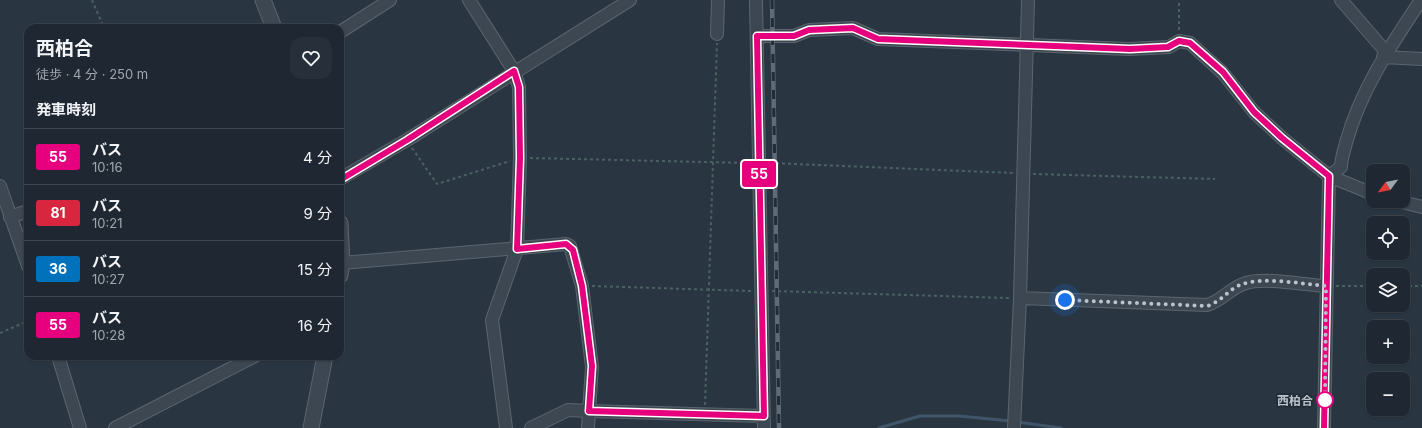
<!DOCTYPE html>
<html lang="ja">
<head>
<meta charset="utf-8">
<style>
  :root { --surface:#1f2832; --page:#27303a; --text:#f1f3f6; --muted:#a1a6ac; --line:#3c444d }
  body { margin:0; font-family:Inter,"Noto Sans JP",sans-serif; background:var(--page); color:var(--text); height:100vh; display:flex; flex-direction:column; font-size:15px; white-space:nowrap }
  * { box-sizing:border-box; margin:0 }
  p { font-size:13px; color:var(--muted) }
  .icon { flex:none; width:22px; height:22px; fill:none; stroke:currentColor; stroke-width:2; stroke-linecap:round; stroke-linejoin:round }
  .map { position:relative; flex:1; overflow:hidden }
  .side { position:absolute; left:24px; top:24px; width:320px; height:336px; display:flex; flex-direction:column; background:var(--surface); border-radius:12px; box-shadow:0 1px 3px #0004,0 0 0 1px var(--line) }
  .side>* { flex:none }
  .badge { padding:0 8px; border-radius:3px; font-size:14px; line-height:26px }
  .needle { width:26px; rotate:238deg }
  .tools { position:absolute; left:1366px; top:164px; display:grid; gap:8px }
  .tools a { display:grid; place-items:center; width:44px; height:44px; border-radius:8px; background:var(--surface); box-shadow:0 1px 3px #0004,0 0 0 1px var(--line); font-size:20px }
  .you { position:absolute; width:20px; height:20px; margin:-10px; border:3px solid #fff; border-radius:50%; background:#1a73e8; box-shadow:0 0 0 6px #1a73e833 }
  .map>.badge { position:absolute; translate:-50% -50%; box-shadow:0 0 0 2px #fff }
  h2 { padding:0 12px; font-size:15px; line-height:36px }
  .round { display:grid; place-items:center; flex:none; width:42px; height:42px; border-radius:12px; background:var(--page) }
  .overview { display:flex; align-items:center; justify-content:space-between; height:68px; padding:0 12px }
  h1 { font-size:19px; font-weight:700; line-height:30px }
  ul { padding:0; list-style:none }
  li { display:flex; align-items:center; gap:12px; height:56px; padding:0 12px; border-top:1px solid var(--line) }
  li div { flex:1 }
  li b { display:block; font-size:15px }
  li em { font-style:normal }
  li .badge { min-width:44px; font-weight:700; text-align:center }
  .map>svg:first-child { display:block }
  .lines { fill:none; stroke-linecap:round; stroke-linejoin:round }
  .stream { stroke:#40556a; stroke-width:3 }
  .minor-casing { stroke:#5b656f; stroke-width:14 }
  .tertiary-casing { stroke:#5b656f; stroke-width:17 }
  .path { stroke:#4b6061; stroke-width:2; stroke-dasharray:3 3; stroke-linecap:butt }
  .minor { stroke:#3d4751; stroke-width:12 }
  .tertiary { stroke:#3d4751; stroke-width:15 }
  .rail-casing { stroke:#5f6c78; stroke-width:4.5 }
  .rail { stroke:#212c37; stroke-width:3; stroke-dasharray:9; stroke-linecap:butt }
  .line-casing { stroke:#fff; stroke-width:9 }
  .line { stroke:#e6007e; stroke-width:6 }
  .walk { stroke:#bac2cb; stroke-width:4; stroke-dasharray:0 7.2 }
  .stop-dot { fill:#fff; stroke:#e6007e; stroke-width:2 }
  .labels { text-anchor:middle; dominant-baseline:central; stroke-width:3.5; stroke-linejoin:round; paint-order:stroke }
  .stop-label { font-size:12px; font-weight:bold; fill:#bac2cb; stroke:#212c37; text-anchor:end }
</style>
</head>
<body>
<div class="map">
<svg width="1422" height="428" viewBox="0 0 1422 428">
  <rect width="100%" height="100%" fill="#293642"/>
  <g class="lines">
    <path class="stream" d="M1017,422L1061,428
      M879,428L920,416H959L1011,421"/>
    <defs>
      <path id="minor" d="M469,0L514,71L519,87L520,157L517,249L492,320L506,428
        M756,0L764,428
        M1341,0L1386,52
        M340,32L390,0
        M717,34L718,0
        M757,36H794L809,30L853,28L878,39L1129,49L1169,47L1179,41L1190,43L1223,73L1254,112L1282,138L1329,176L1373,194
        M1383,57L1422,59
        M1329,176L1341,167C1341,159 1344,151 1346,143C1360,91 1391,45 1421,0
        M340,179L407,140L630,0
        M0,186L28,266
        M1398,201L1422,207
        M10,217L28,211
        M342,263L566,244L570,246L582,286L592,367L589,411L568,410L531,428
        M1020,298L1207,305C1222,301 1231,287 1246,283C1265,277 1305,285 1326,286
        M58,356L80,428
        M115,428L255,356
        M588,428L589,411L764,416
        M1014,428L1020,298L1028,0
        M1324,428L1329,176"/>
      <path id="tertiary" d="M263,0L274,28
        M340,223L342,263L340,275
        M311,428L325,356"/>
    </defs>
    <use href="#minor" class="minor-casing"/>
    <use href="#tertiary" class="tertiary-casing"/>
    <path class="path" d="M92,0L104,28
      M1179,30V0
      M412,148L437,184L510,161
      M530,158L749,163
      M770,163L1013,173
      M1033,174L1215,179
      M592,286L751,291
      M1336,286H1373
      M1403,286H1422
      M772,291L1009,298
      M0,333L28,321
      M705,405L717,43"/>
    <use href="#minor" class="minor"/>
    <use href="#tertiary" class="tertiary"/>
    <defs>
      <path id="rail" d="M772,0L779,428"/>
    </defs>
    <use href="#rail" class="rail-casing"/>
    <use href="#rail" class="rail"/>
  </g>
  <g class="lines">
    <defs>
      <path id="line" d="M340,180L407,140L514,71L519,87L520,158L517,249L566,244L573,250L582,286L592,366L589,411L764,416L757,36H794L809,30L853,28L878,39L1130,49L1168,47L1179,41L1190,43L1223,72L1254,112L1282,138L1329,176L1324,428"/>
    </defs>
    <use href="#line" class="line-casing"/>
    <use href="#line" class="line"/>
    <path class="walk" d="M1065,300L1207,306C1221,302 1228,290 1240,285C1262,276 1302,284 1326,286L1325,400"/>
  </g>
  <circle class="stop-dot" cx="1325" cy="400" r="8"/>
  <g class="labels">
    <g class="stop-label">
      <text x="1313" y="400">西柏合</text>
    </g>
  </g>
</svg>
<div class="tools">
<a><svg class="needle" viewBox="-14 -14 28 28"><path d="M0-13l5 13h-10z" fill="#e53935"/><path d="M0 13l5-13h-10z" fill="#a1a6ac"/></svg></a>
<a><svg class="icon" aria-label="locate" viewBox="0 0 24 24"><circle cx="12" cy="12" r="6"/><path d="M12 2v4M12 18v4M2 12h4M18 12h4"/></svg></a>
<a><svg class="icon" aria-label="layers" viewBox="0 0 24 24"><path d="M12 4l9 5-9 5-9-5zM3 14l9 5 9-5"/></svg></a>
<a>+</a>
<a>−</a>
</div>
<div class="you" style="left:1065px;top:300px"></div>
<b class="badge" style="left:759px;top:174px;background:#e6007e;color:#fff">55</b>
<section class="side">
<div class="overview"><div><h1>西柏合</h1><p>徒歩 · 4 分 · 250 m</p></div><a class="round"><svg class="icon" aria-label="heart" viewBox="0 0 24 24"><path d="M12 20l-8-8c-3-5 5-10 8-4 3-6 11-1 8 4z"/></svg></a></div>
<h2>発車時刻</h2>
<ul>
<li><span class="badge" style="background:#e6007e;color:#fff">55</span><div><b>バス</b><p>10:16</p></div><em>4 分</em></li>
<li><span class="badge" style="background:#d7263d;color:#fff">81</span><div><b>バス</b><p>10:21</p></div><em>9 分</em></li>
<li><span class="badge" style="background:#0072bc;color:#fff">36</span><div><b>バス</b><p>10:27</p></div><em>15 分</em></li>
<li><span class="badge" style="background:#e6007e;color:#fff">55</span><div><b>バス</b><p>10:28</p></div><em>16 分</em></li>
</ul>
</section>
</div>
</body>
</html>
